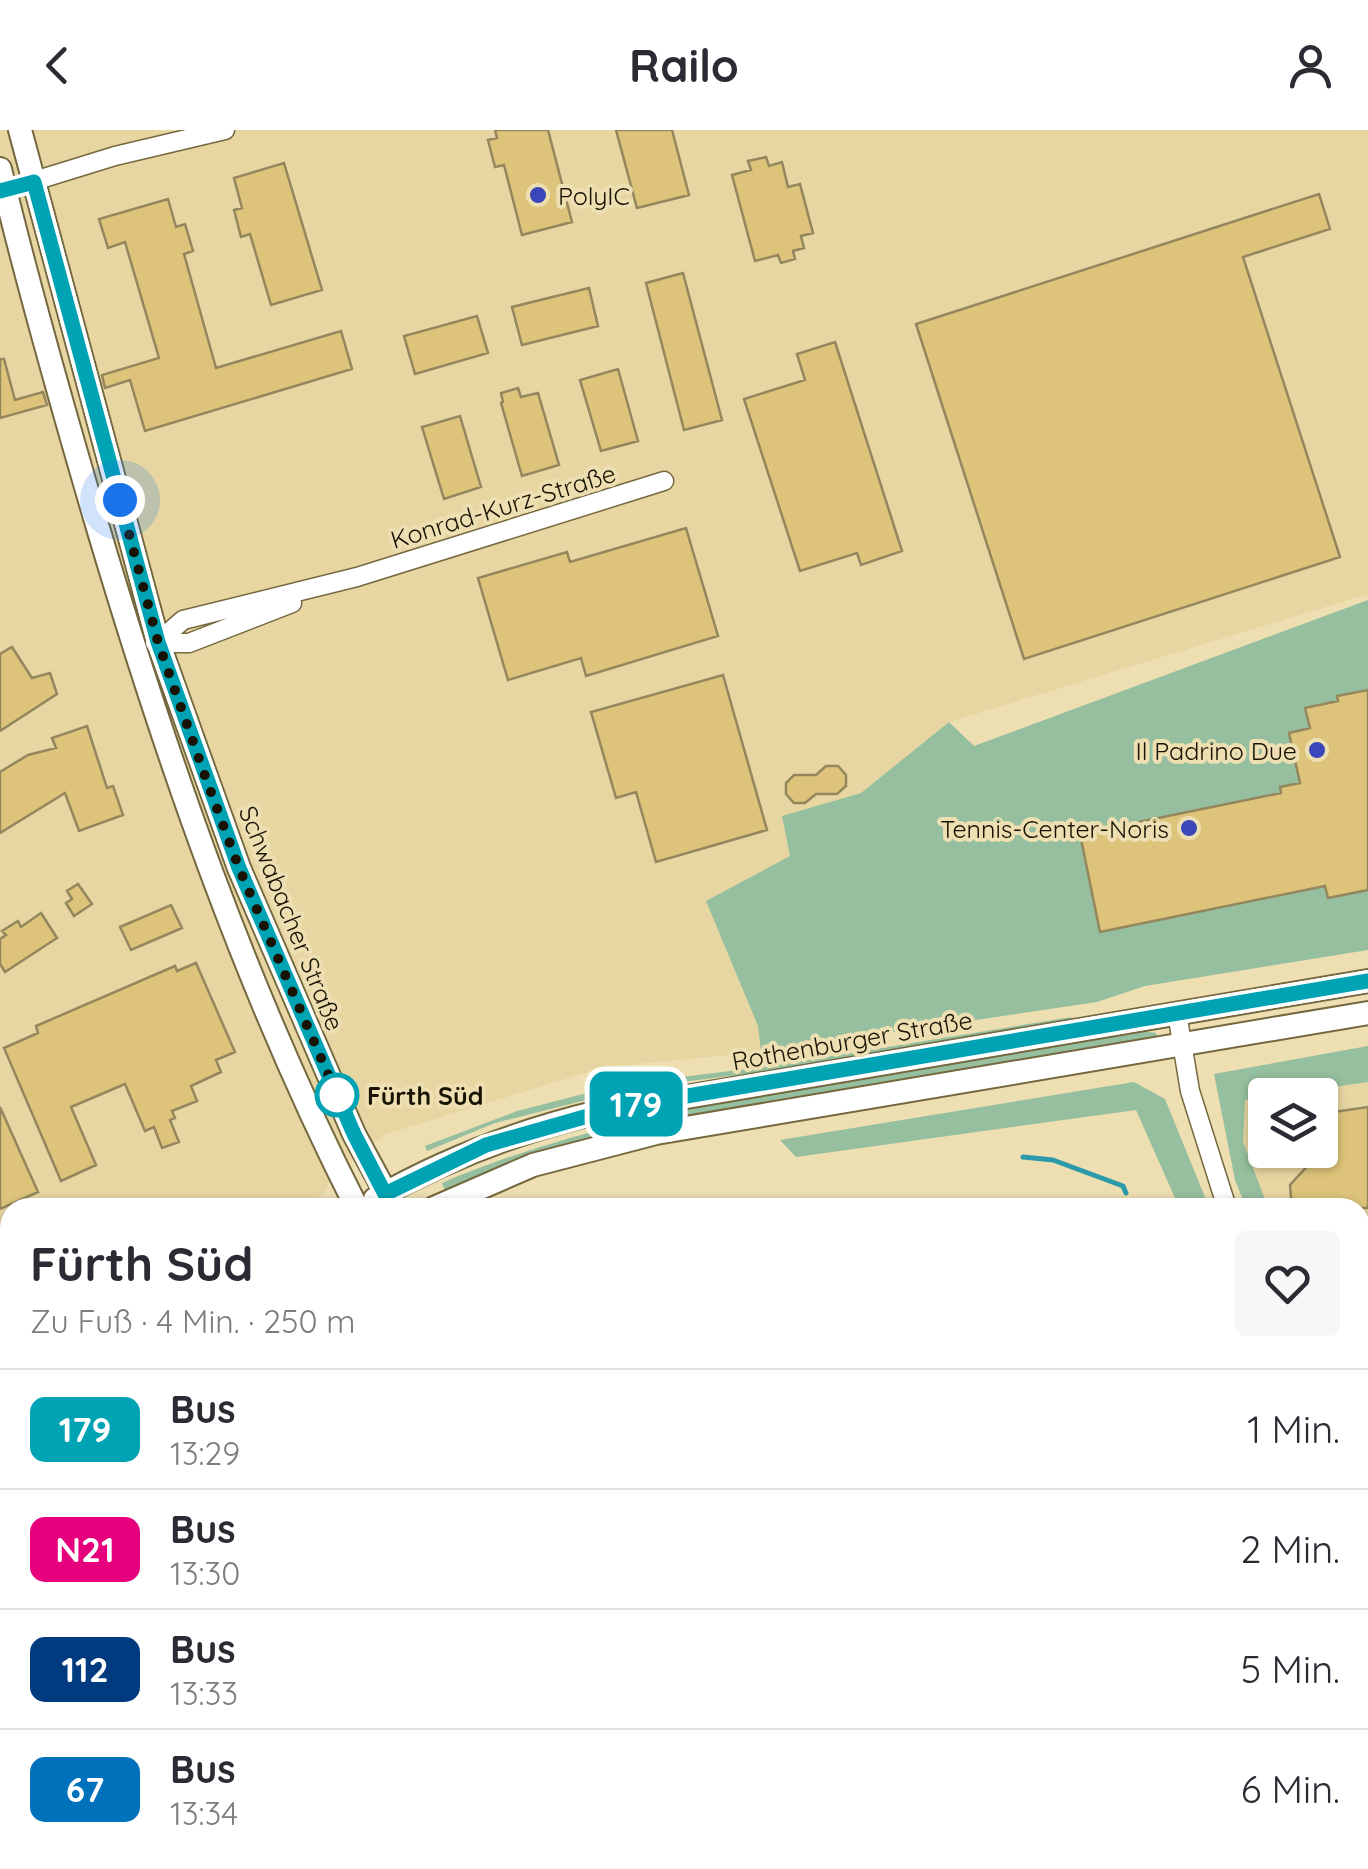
<!DOCTYPE html>
<html lang="de">
<head>
<meta charset="utf-8">
<style>
  :root { --surface:#fff; --page:#f7f7f7; --text:#2b2b33; --muted:#7c7c81; --line:#e1e1e2 }
  body { margin:0; font-family:Quicksand,sans-serif; background:var(--page); color:var(--text); height:100vh; display:flex; flex-direction:column; font-size:38px; white-space:nowrap }
  * { box-sizing:border-box; margin:0 }
  p { font-size:32px; color:var(--muted) }
  .icon { flex:none; width:55px; height:55px; fill:none; stroke:currentColor; stroke-width:2; stroke-linecap:round; stroke-linejoin:round }
  .map { position:relative; flex:1; overflow:hidden }
  .details { position:absolute; left:0px; top:1068px; width:1370px; height:672px; display:flex; flex-direction:column; background:var(--surface); border-radius:30px 30px 0 0; box-shadow:0 2px 8px #0004 }
  .details>* { flex:none }
  .badge { padding:0 20px; border-radius:15px; font-size:35px; line-height:65px }
  .buttons { position:absolute; left:1248px; top:948px; display:grid; gap:20px }
  .buttons a { display:grid; place-items:center; width:90px; height:90px; border-radius:10px; background:var(--surface); box-shadow:0 2px 8px #0004; font-size:50px }
  .you { position:absolute; width:50px; height:50px; margin:-25px; border:8px solid #fff; border-radius:50%; background:#1a73e8; box-shadow:0 0 0 15px #1a73e833 }
  .map>.badge { position:absolute; translate:-50% -50%; box-shadow:0 0 0 5px #fff }
  .round { display:grid; place-items:center; flex:none; width:105px; height:105px; border-radius:10px; background:var(--page) }
  .head { display:flex; align-items:center; justify-content:space-between; height:170px; padding:0 30px }
  h1 { font-size:48px; font-weight:700; line-height:75px }
  ul { padding:0; list-style:none }
  li { display:flex; align-items:center; gap:30px; height:120px; padding:0 30px; border-top:2px solid var(--line) }
  li div { flex:1 }
  li b { display:block; font-size:38px }
  li em { font-style:normal }
  li .badge { min-width:110px; font-weight:700; text-align:center }
  header { display:flex; justify-content:space-between; align-items:center; height:130px; padding:0 30px; background:var(--surface); font-size:45px; font-weight:700 }
  .map>svg:first-child { display:block }
  .built { fill:#e7d6a2 }
  .green { fill:#95bf9e }
  .lines { fill:none; stroke-linecap:round; stroke-linejoin:round }
  .stream { stroke:#2d9aac; stroke-width:5 }
  .building { fill:#ddc47a; stroke:#94865d; stroke-width:2.5 }
  .minor-casing { stroke:#75683f; stroke-width:21 }
  .major-casing { stroke:#75683f; stroke-width:26 }
  .minor { stroke:#fff; stroke-width:18 }
  .major { stroke:#fff; stroke-width:22 }
  .line-casing { stroke:#fff; stroke-width:22 }
  .line { stroke:#00a3b4; stroke-width:15 }
  .walk { stroke:#181304; stroke-width:10; stroke-dasharray:0 18 }
  .poi-dot { fill:#3947ba; stroke:#eddfb2; stroke-width:4 }
  .stop-dot { fill:#fff; stroke:#00a3b4; stroke-width:5 }
  .labels { text-anchor:middle; dominant-baseline:central; stroke-width:8; stroke-linejoin:round; paint-order:stroke }
  .poi-label { font-size:25px; fill:#181304; stroke:#eddfb2; text-anchor:end }
  .street-label { font-size:25px; fill:#181304; stroke:#eddfb2 }
  .stop-label { font-size:25px; font-weight:bold; fill:#181304; stroke:#eddfb2; text-anchor:start }
</style>
</head>
<body>
<header><svg class="icon" aria-label="back" viewBox="0 0 24 24"><path d="M15 5l-7 7 7 7"/></svg>Railo<svg class="icon" aria-label="person" viewBox="0 0 24 24"><circle cx="12" cy="8" r="4"/><path d="M4 21q1-7 8-7t8 7"/></svg></header>
<div class="map">
<svg width="1368" height="1739" viewBox="0 0 1368 1739">
  <rect width="100%" height="100%" fill="#eddfb2"/>
  <path class="built" d="M0,0H1368V464L949,592L861,663L783,686L790,726L758,896L761,922L604,937L386,1004L331,1048L325,1062L304,1077L10,1078V1320L0,1315Z
    M1368,952V1411L1360,1402V1078L1268,1077L1243,1012L1245,970L1265,967V1020H1320V965H1281Z"/>
  <path class="green" d="M1368,470V820L1145,856L1097,872L761,922L758,896L706,771L790,726L782,686L861,663L949,592L974,616Z
    M1071,887L1072,891L803,937L634,958L495,993L427,1021L425,1016L517,981L618,955L777,935Z
    M1138,900L1156,903L1157,907L643,996L533,1025L445,1061L442,1053C571,998 708,973 846,949C944,933 1041,916 1138,900Z
    M1368,916V952L1245,970L1243,1012L1268,1077H1246L1235,1050L1214,944Z
    M1134,952L1165,969L1209,1077H1179L1136,980L796,1027L780,1010Z
    M1360,1402L1368,1411V1528L1360,1523Z
    M0,1558L10,1577V1730H91L96,1739H0Z
    M123,1730H341L330,1739H128Z"/>
  <g class="lines">
    <path class="stream" d="M1023,1027L1053,1030L1123,1056L1126,1063"/>
  </g>
  <path class="building" d="M495,0H548L572,92L522,105L504,35L495,37L488,10L497,8Z
    M616,0H672L689,65L637,78Z
    M766,27L769,36L782,32L788,57L800,54L813,103L801,106L804,118L793,121L795,129L781,133L778,125L755,131L732,45L751,40L748,31Z
    M284,33L322,160L271,175L250,104L241,107L234,80L242,78L234,48Z
    M1319,64L1330,99L1243,127L1340,427L1024,529L916,194Z
    M168,69L176,97L185,94L193,121L184,124L216,238L341,201L352,239L145,301L130,250L105,258L102,245L159,228L125,112L108,118L99,89Z
    M683,143L722,290L684,300L646,153Z
    M589,158L598,196L522,215L512,177Z
    M477,186L488,223L415,244L404,206Z
    M835,212L902,421L861,435L857,423L800,441L744,269L805,250L797,224Z
    M0,229H4L15,270L43,262L47,275L0,288Z
    M618,239L638,311L601,321L580,250Z
    M518,258L521,267L538,263L559,335L522,346L501,273L503,272L501,263Z
    M460,286L481,357L444,369L422,297Z
    M686,398L718,506L586,546L581,528L508,550L478,448L567,422L570,432Z
    M12,517L32,548L50,543L57,564L0,601V524Z
    M723,545L767,700L656,732L636,662L616,668L591,582Z
    M1368,560V760L1328,768L1325,756L1100,802L1080,704L1281,663L1280,657L1300,653L1289,603L1310,598L1305,578L1338,571L1337,566Z
    M87,596L107,658L113,656L123,685L79,701L65,663L0,703V642L28,625L56,618L52,608Z
    M826,636H838L846,645V656L837,664H816L805,673H794L786,664V653L794,645H816Z
    M78,754L92,774L74,786L66,773L72,769L67,761Z
    M171,775L182,798L131,820L120,797Z
    M41,783L57,808L5,842L0,834V809L6,805L2,801L18,791L21,797Z
    M196,833L235,922L216,930L221,942L191,956L197,971L172,981L175,988L170,990L179,1012L162,1018L154,997L145,1001L125,954L71,977L96,1035L61,1051L4,918L38,903L36,896L175,836L177,841Z
    M0,977L38,1062L0,1079Z
    M1368,977V1078H1312L1309,1071L1292,1078L1290,1055L1312,1031L1275,1034L1259,1020L1319,1022L1320,984Z"/>
  <g class="lines">
    <defs>
      <path id="minor" d="M5,60L115,26L225,0
        M158,512L183,490L357,447L664,351
        M155,513H189L292,473
        M1177,883L1190,961L1227,1078
        M1360,1353L1368,1357
        M0,1529L10,1549
        M1360,1712L1368,1706
        M575,1730L583,1739
        M717,1730L725,1739
        M695,1739L705,1730
        M882,1739L892,1730
        M1268,1739L1279,1730"/>
      <path id="major" d="M20,0L158,512L239,738L354,1004L394,1078
        M0,39C29,160 63,279 98,398C167,630 247,862 357,1078
        M375,1069C445,1029 519,1001 598,982L1368,851
        M434,1078L533,1035L656,1003L1368,883
        M0,1406L10,1397
        M0,1435L10,1426
        M919,1730L926,1739"/>
    </defs>
    <use href="#minor" class="minor-casing"/>
    <use href="#major" class="major-casing"/>
    <use href="#minor" class="minor"/>
    <use href="#major" class="major"/>
  </g>
  <g class="lines">
    <defs>
      <path id="line" d="M0,61L34,52L158,512L239,738L354,1004L385,1064L486,1015L616,978L1368,851"/>
    </defs>
    <use href="#line" class="line-casing"/>
    <use href="#line" class="line"/>
    <path class="walk" d="M120,370L158,512L205,646L239,738L337,965"/>
  </g>
  <g class="poi-dot">
    <circle cx="538" cy="65" r="10"/>
    <circle cx="1317" cy="620" r="10"/>
    <circle cx="1189" cy="698" r="10"/>
  </g>
  <circle class="stop-dot" cx="337" cy="965" r="20"/>
  <g class="labels">
    <g class="poi-label">
      <text x="558" y="65" text-anchor="start">PolyIC</text>
      <text x="1297" y="620">Il Padrino Due</text>
      <text x="1169" y="698">Tennis-Center-Noris</text>
    </g>
    <g class="street-label">
      <text transform="translate(503 376) rotate(-17)">Konrad-Kurz-Straße</text>
      <text transform="translate(292 788) rotate(68)">Schwabacher Straße</text>
      <text transform="translate(852 910) rotate(-10)">Rothenburger Straße</text>
    </g>
    <g class="stop-label">
      <text x="367" y="965">Fürth Süd</text>
    </g>
  </g>
</svg>
<div class="buttons">
<a><svg class="icon" aria-label="layers" viewBox="0 0 24 24"><path d="M12 4l9 5-9 5-9-5zM3 14l9 5 9-5"/></svg></a>
</div>
<div class="you" style="left:120px;top:370px"></div>
<b class="badge" style="left:636px;top:974px;background:#00a3b4;color:#fff">179</b>
<section class="details">
<div class="head"><div><h1>Fürth Süd</h1><p>Zu Fuß · 4 Min. · 250 m</p></div><a class="round"><svg class="icon" aria-label="heart" viewBox="0 0 24 24"><path d="M12 20l-8-8c-3-5 5-10 8-4 3-6 11-1 8 4z"/></svg></a></div>
<ul>
<li><span class="badge" style="background:#00a3b4;color:#fff">179</span><div><b>Bus</b><p>13:29</p></div><em>1 Min.</em></li>
<li><span class="badge" style="background:#e6007e;color:#fff">N21</span><div><b>Bus</b><p>13:30</p></div><em>2 Min.</em></li>
<li><span class="badge" style="background:#003b80;color:#fff">112</span><div><b>Bus</b><p>13:33</p></div><em>5 Min.</em></li>
<li><span class="badge" style="background:#0072bc;color:#fff">67</span><div><b>Bus</b><p>13:34</p></div><em>6 Min.</em></li>
</ul>
</section>
</div>
</body>
</html>
